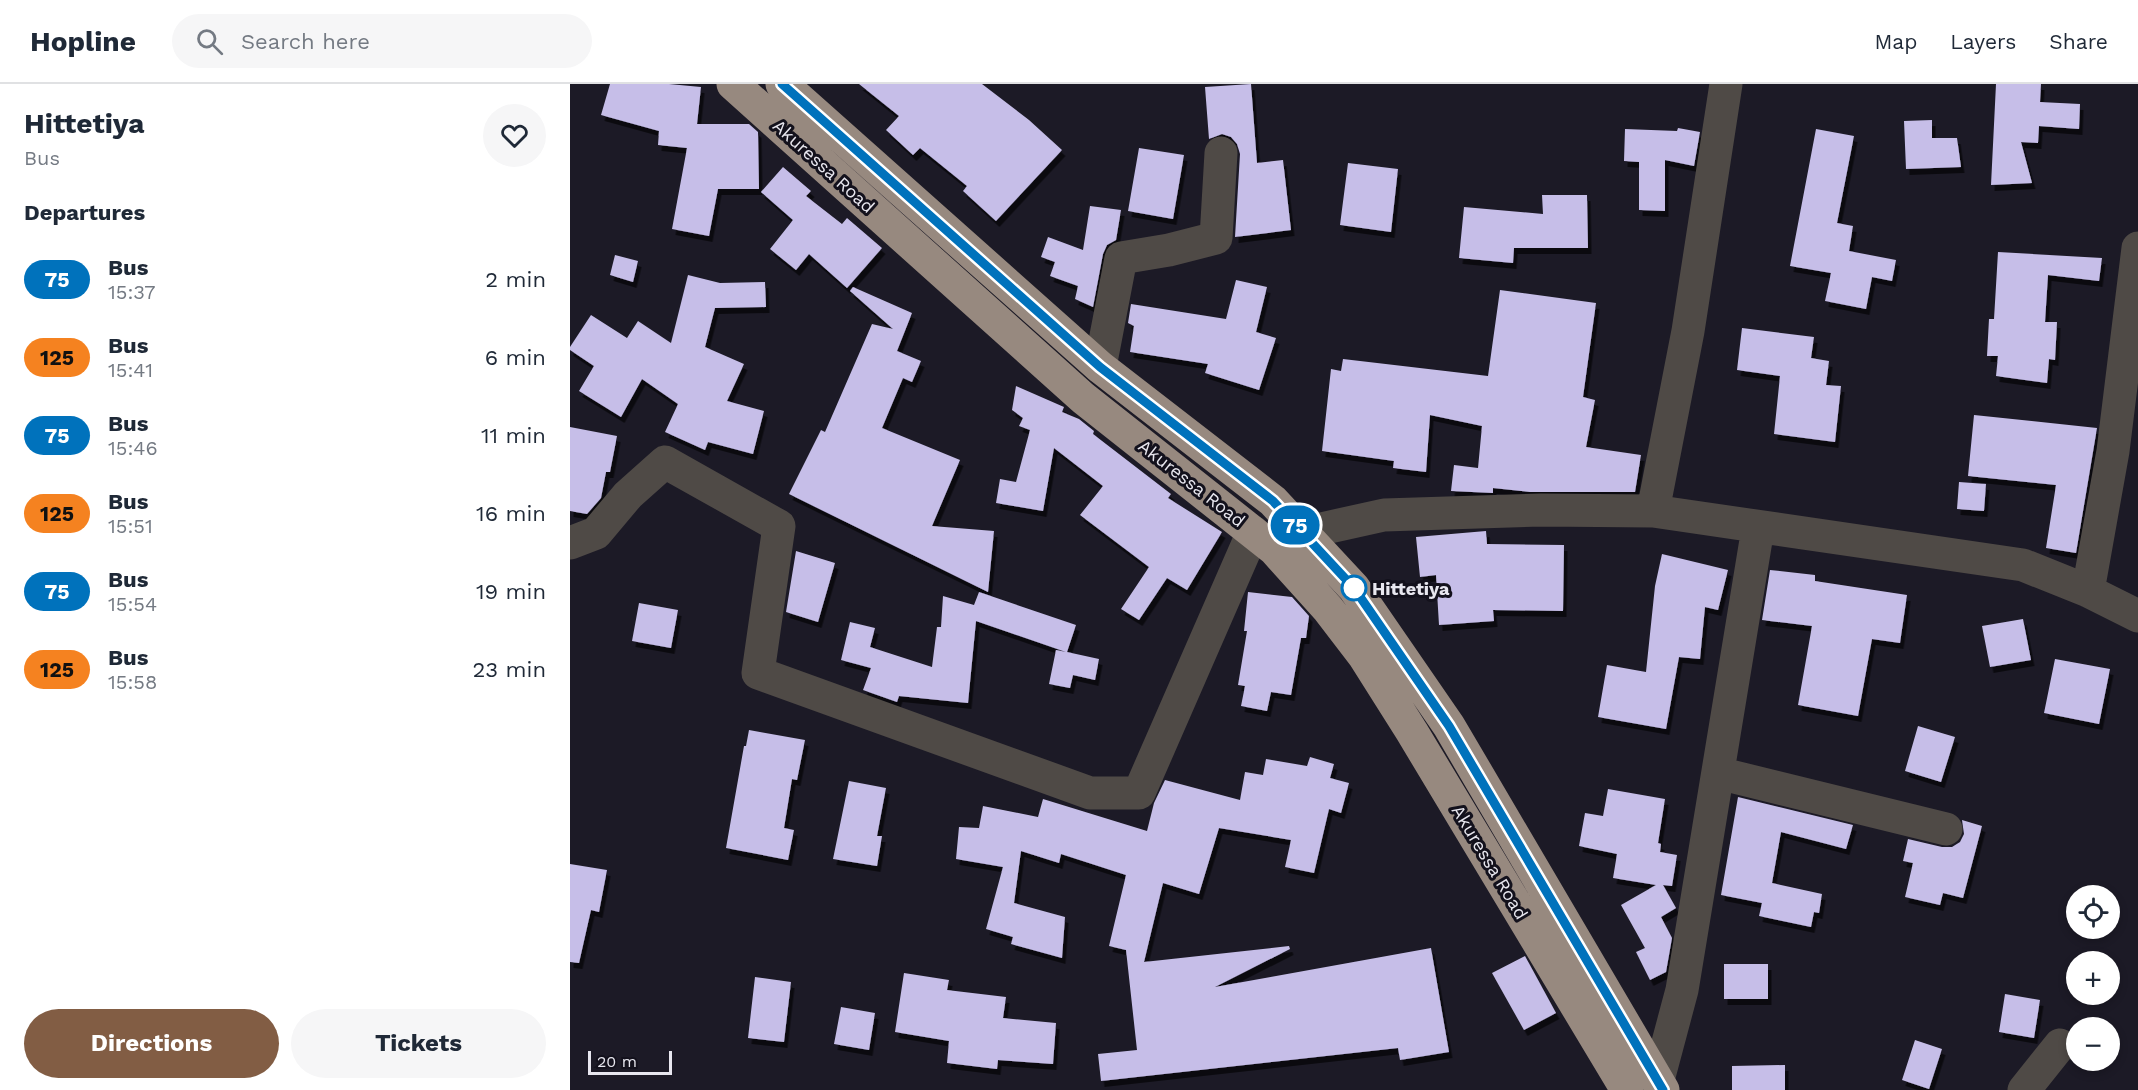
<!DOCTYPE html>
<html lang="en">
<head>
<meta charset="utf-8">
<style>
  :root { --surface:#fff; --page:#f6f6f7; --text:#1f2937; --muted:#747a83; --line:#e0e1e3; --accent:#825d44 }
  body { margin:0; font-family:"Work Sans",sans-serif; background:var(--page); color:var(--text); height:100vh; display:flex; flex-direction:column; font-size:22px; white-space:nowrap }
  * { box-sizing:border-box; margin:0 }
  p { font-size:20px; color:var(--muted) }
  .icon { flex:none; width:33px; height:33px; fill:none; stroke:currentColor; stroke-width:2; stroke-linecap:round; stroke-linejoin:round }
  .map { position:relative; flex:1; overflow:hidden }
  .sheet { display:flex; flex-direction:column; background:var(--surface); width:570px }
  .sheet>* { flex:none }
  .badge { padding:0 12px; border-radius:20px; font-size:21px; line-height:39px }
  .buttons { position:absolute; left:1496px; top:801px; display:grid; gap:12px }
  .buttons a { display:grid; place-items:center; width:54px; height:54px; border-radius:50%; background:var(--surface); box-shadow:0 3px 9px #0003; font-size:30px }
  .scale { position:absolute; left:18px; bottom:15px; width:84px; box-sizing:border-box; padding-left:6px; border:3px solid #e8e7ef; border-top:0; font-size:16px; line-height:21px; white-space:nowrap; color:#e8e7ef; -webkit-text-stroke:4px #13111c; paint-order:stroke }
  .map>.badge { position:absolute; translate:-50% -50%; box-shadow:0 0 0 3px #fff }
  h2 { padding:0 24px; font-size:22px; line-height:54px }
  .round { display:grid; place-items:center; flex:none; width:63px; height:63px; border-radius:32px; background:var(--page) }
  .headline { display:flex; align-items:center; justify-content:space-between; height:102px; padding:0 24px }
  h1 { font-size:28px; font-weight:700; line-height:45px }
  .action { display:flex; gap:12px; margin-top:auto; padding:12px 24px }
  .action a { flex:1; height:69px; border-radius:36px; background:var(--accent); color:#fff; font-size:24px; font-weight:700; line-height:69px; text-align:center }
  .action a+a { background:var(--page); color:var(--text) }
  ul { padding:0; list-style:none }
  li { display:flex; align-items:center; gap:18px; height:78px; padding:0 24px }
  li div { flex:1 }
  li b { display:block; font-size:22px }
  li em { font-style:normal }
  li .badge { min-width:66px; font-weight:700; text-align:center }
  header { display:flex; align-items:center; gap:36px; box-sizing:border-box; height:84px; padding:0 30px; background:var(--surface); border-bottom:2px solid var(--line) }
  header strong { font-size:28px }
  nav { display:flex; gap:33px; margin-inline-start:auto; font-size:21px }
  .search { width:420px; height:54px; background:var(--page); display:flex; align-items:center; gap:15px; box-sizing:border-box; padding:0 21px; border-radius:33px; color:var(--muted); font-size:22px }
  main { display:flex; flex:1; min-height:0 }
  .map>svg:first-child { display:block }
  .building { fill:#c6bee8; filter:url(#shadow) }
  .lines { fill:none; stroke-linecap:round; stroke-linejoin:round }
  .minor { stroke:#4f4a46; stroke-width:33 }
  .highway { stroke:#97897f; stroke-width:33 }
  .line-casing { stroke:#fff; stroke-width:14 }
  .line { stroke:#0072bc; stroke-width:9 }
  .stop-dot { fill:#fff; stroke:#0072bc; stroke-width:3 }
  .labels { text-anchor:middle; dominant-baseline:central; stroke-width:6; stroke-linejoin:round; paint-order:stroke }
  .street-label { font-size:18px; fill:#e8e7ef; stroke:#13111c }
  .stop-label { font-size:18px; font-weight:bold; fill:#e8e7ef; stroke:#13111c; text-anchor:start }
</style>
</head>
<body>
<header>
<strong>Hopline</strong>
<div class="search"><svg class="icon" aria-label="search" viewBox="0 0 24 24"><circle cx="10" cy="10" r="6"/><path d="M15 15l6 6"/></svg>Search here</div>
<nav><a>Map</a><a>Layers</a><a>Share</a></nav>
</header>
<main>
<section class="sheet">
<div class="headline"><div><h1>Hittetiya</h1><p>Bus</p></div><a class="round"><svg class="icon" aria-label="heart" viewBox="0 0 24 24"><path d="M12 20l-8-8c-3-5 5-10 8-4 3-6 11-1 8 4z"/></svg></a></div>
<h2>Departures</h2>
<ul>
<li><span class="badge" style="background:#0072bc;color:#fff">75</span><div><b>Bus</b><p>15:37</p></div><em>2 min</em></li>
<li><span class="badge" style="background:#f58220;color:#111">125</span><div><b>Bus</b><p>15:41</p></div><em>6 min</em></li>
<li><span class="badge" style="background:#0072bc;color:#fff">75</span><div><b>Bus</b><p>15:46</p></div><em>11 min</em></li>
<li><span class="badge" style="background:#f58220;color:#111">125</span><div><b>Bus</b><p>15:51</p></div><em>16 min</em></li>
<li><span class="badge" style="background:#0072bc;color:#fff">75</span><div><b>Bus</b><p>15:54</p></div><em>19 min</em></li>
<li><span class="badge" style="background:#f58220;color:#111">125</span><div><b>Bus</b><p>15:58</p></div><em>23 min</em></li>
</ul>
<div class="action"><a>Directions</a><a>Tickets</a></div>
</section>
<div class="map">
<svg width="1568" height="1006" viewBox="0 0 1568 1006">
  <defs>
    <filter id="shadow"><feDropShadow dx="3.5" dy="6" stdDeviation="0" flood-color="#0009"/></filter>
  </defs>
  <rect width="100%" height="100%" fill="#1c1a26"/>
  <path class="building" d="M40,0H99L131,3L127,40H179L188,48L189,105H148L139,152L102,145L117,64L88,61L89,47L31,31Z
    M289,0H412L459,36L492,66L426,137L393,107L397,102L350,64L343,71L316,46L329,32Z
    M681,0L687,79L713,76L721,146L665,153L670,70L667,60L661,53L652,50L639,55L635,3Z
    M1426,0H1471L1470,18L1510,20L1509,45L1469,42L1468,59L1451,58L1462,99L1421,101Z
    M1362,36V54H1387L1391,83L1336,85L1334,37Z
    M1108,44L1130,48L1124,82L1095,76V127L1069,126V78L1054,77L1055,45L1107,47Z
    M1246,45L1284,52L1267,139L1283,142L1279,167L1326,176L1322,197L1302,193L1296,225L1255,217L1261,189L1220,182Z
    M569,64L614,71L603,135L558,127Z
    M778,79L828,85L821,148L770,141Z
    M213,83L241,107L236,112L272,140L277,134L312,164L277,204L239,170L226,186L200,165L223,136L191,108Z
    M972,111H1017L1018,164H944L943,179L889,174L894,123L973,130Z
    M520,122L551,126L546,156L537,161L533,170L523,223L505,215L508,202L480,192L485,178L471,173L478,153L513,166Z
    M1428,168L1532,174L1529,197L1478,191L1475,238H1487L1485,276L1479,275L1477,299L1426,292L1428,272H1417L1419,235H1424Z
    M45,171L68,177L63,198L40,191Z
    M118,191L150,199L195,198L196,223L145,224L135,263L174,280L157,317L194,327L183,370L138,358L135,366L95,348L108,320L72,295L51,333L9,307L24,282L0,266V263L21,231L57,254L68,237L101,259Z
    M666,196L697,203L686,248L706,254L689,306L635,289L638,280L560,268L564,242L558,239L561,220L656,235Z
    M283,203L342,229L327,267L351,277L342,298L333,294L312,344L390,376L362,442L424,447L418,508L219,410L251,346L255,348L302,240L323,245L280,207Z
    M930,206L1026,219L1013,313L1025,316L1016,363L1071,371L1065,408H960L923,404V409L881,407L884,381L908,384L912,342L860,331L856,388L823,384L824,377L752,367L761,285L771,287L773,275L918,292Z
    M1172,244L1244,253L1241,274L1259,277L1256,301L1271,302L1265,358L1204,350L1210,292L1167,286Z
    M446,302L494,323L492,328L509,335L524,347L523,350L601,410L598,414L652,448L617,506L597,494L569,536L551,525L579,483L510,431L533,402L484,364L473,427L426,419L430,395L446,398L460,346L449,342L453,334L442,326Z
    M1404,331L1527,344L1506,469L1476,464L1486,401L1398,392Z
    M0,343L47,352L40,388H36L31,414L17,430L0,427Z
    M1389,398L1416,400L1414,427L1387,425Z
    M916,447L917,460L994,461L993,527L923,526L924,537L869,541L866,491L850,493L846,453Z
    M226,467L265,479L248,538L216,528Z
    M1092,470L1158,486L1148,526L1135,523L1130,575L1109,573L1096,645L1028,633L1037,581L1076,588L1085,502Z
    M1200,486L1245,491V497L1337,511L1330,559L1302,555L1288,632L1228,621L1242,542L1192,536Z
    M409,508L506,541L497,568L529,575L525,596L503,591L500,604L479,600L486,566L496,568L406,537L398,619L329,612L327,618L293,606L301,584L271,576L280,538L305,544L300,563L362,583L367,543H371L373,512L404,521Z
    M678,508L722,513L739,532L736,554H731L721,611L701,608L697,627L671,622L675,602L668,601L677,547H674Z
    M69,519L108,526L101,564L62,557Z
    M1453,535L1461,576L1420,583L1412,542Z
    M1485,575L1540,585L1529,640L1474,629Z
    M1348,642L1385,653L1371,698L1335,687Z
    M179,646L235,656L227,696L222,695L214,744L224,746L218,776L156,764L174,662H176Z
    M740,673L764,680L760,694L779,699L771,729L759,725L744,789L715,783L721,756L649,744L629,810L593,799L574,878L719,862L720,865L645,903L861,864L879,968L830,976L828,964L531,997L528,970L567,966L556,866L539,862L556,791L491,770L489,779L451,767L444,819L495,833L492,874L441,860L443,853L416,845L433,783L386,775L389,743L409,744L413,722L468,733L473,715L577,747L584,719L595,696L670,716L675,688L693,691L696,675L737,682Z
    M279,697L316,704L307,752H312L307,782L263,775Z
    M1038,705L1095,715L1088,759L1091,760L1090,768L1107,771L1102,802L1093,801L1106,824L1091,833L1102,854L1096,888L1080,896L1066,868L1075,864L1051,821L1086,801L1043,794L1047,770L1009,762L1015,729L1033,732Z
    M1168,713L1283,741L1276,765L1211,748L1202,799L1252,810L1249,829L1244,828L1241,843L1189,832L1192,819L1151,811Z
    M1392,736L1412,742L1393,814L1373,809L1370,821L1335,813L1343,779L1333,777L1338,755L1372,763H1382L1390,758L1394,750Z
    M0,780L37,786L29,828L21,826L9,879L0,878Z
    M955,872L986,929L954,946L922,889Z
    M1154,880H1198V915H1154Z
    M334,889L379,896L377,906L436,913L433,934L486,939L483,980L428,976L427,985L377,979L379,957L325,948Z
    M185,893L221,898L214,958L178,954Z
    M1435,910L1470,916L1464,954L1429,948Z
    M271,923L305,929L299,966L264,960Z
    M1345,956L1372,965L1359,1005L1332,996Z
    M1215,981V1006H1162V982Z"/>
  <g class="lines">
    <path class="minor" d="M530,283L551,174L599,166L646,154L651,69
      M1083,427L1118,247L1156,0
      M0,459L26,449L58,411L95,378L209,442L188,589L520,709H569L683,448
      M711,461L733,449L814,431L971,426L1083,427L1453,481L1518,507L1568,532
      M1518,507L1543,367L1568,164
      M1148,689L1376,745
      M1088,996L1112,906L1188,444
      M1454,1006L1490,961"/>
    <path class="highway" d="M163,0L513,314L704,465L758,525L794,572L842,648L1057,1006
      M212,0L530,283L703,417L784,504L879,642L1093,1006"/>
  </g>
  <g class="lines">
    <defs>
      <path id="line" d="M212,0L530,283L703,417L784,504L879,642L1093,1006"/>
    </defs>
    <use href="#line" class="line-casing"/>
    <use href="#line" class="line"/>
  </g>
  <circle class="stop-dot" cx="784" cy="504" r="12"/>
  <g class="labels">
    <g class="street-label">
      <text transform="translate(254 82) rotate(42)">Akuressa Road</text>
      <text transform="translate(622 399) rotate(38)">Akuressa Road</text>
      <text transform="translate(920 778) rotate(59)">Akuressa Road</text>
    </g>
    <g class="stop-label">
      <text x="802" y="504">Hittetiya</text>
    </g>
  </g>
</svg>
<div class="buttons">
<a><svg class="icon" aria-label="locate" viewBox="0 0 24 24"><circle cx="12" cy="12" r="6"/><path d="M12 2v4M12 18v4M2 12h4M18 12h4"/></svg></a>
<a>+</a>
<a>−</a>
</div>
<div class="scale">20 m</div>
<b class="badge" style="left:725px;top:441px;background:#0072bc;color:#fff">75</b>
</div>
</main>
</body>
</html>
